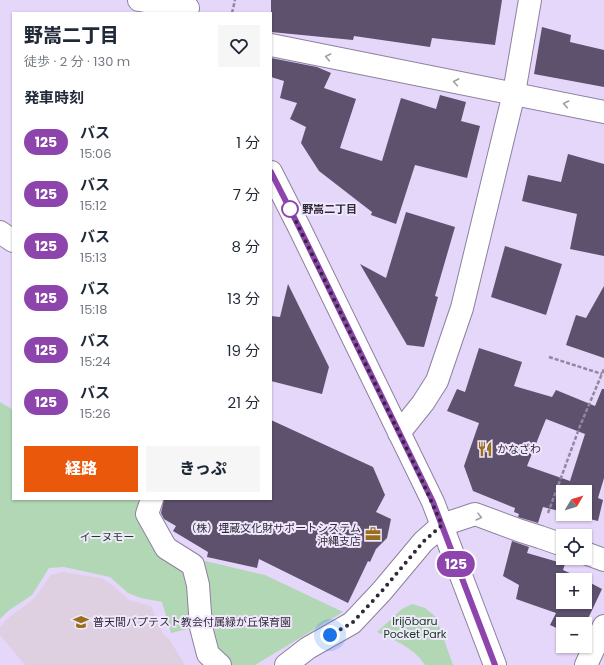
<!DOCTYPE html>
<html lang="ja">
<head>
<meta charset="utf-8">
<style>
  :root { --surface:#fff; --page:#f6f6f7; --text:#1f2937; --muted:#747a83; --accent:#ea580c }
  body { margin:0; font-family:Poppins,"Noto Sans JP",sans-serif; background:var(--page); color:var(--text); height:100vh; display:flex; flex-direction:column; font-size:15px; white-space:nowrap }
  * { box-sizing:border-box; margin:0 }
  p { font-size:13px; color:var(--muted) }
  .icon { flex:none; width:22px; height:22px; fill:none; stroke:currentColor; stroke-width:2; stroke-linecap:round; stroke-linejoin:round }
  .map { position:relative; flex:1; overflow:hidden }
  .details { position:absolute; left:12px; top:12px; width:260px; height:488px; display:flex; flex-direction:column; background:var(--surface); border-radius:0px; box-shadow:0 1px 3px #0004 }
  .details>* { flex:none }
  .badge { padding:0 8px; border-radius:13px; font-size:14px; line-height:26px }
  .needle { width:26px; rotate:52deg }
  .controls { position:absolute; left:556px; top:485px; display:grid; gap:8px }
  .controls a { display:grid; place-items:center; width:36px; height:36px; border-radius:0px; background:var(--surface); box-shadow:0 1px 3px #0004; font-size:20px }
  .you { position:absolute; width:20px; height:20px; margin:-10px; border:3px solid #fff; border-radius:50%; background:#1a73e8; box-shadow:0 0 0 6px #1a73e833 }
  .map>.badge { position:absolute; translate:-50% -50%; box-shadow:0 0 0 2px #fff }
  h2 { padding:0 12px; font-size:15px; line-height:36px }
  .round { display:grid; place-items:center; flex:none; width:42px; height:42px; border-radius:0px; background:var(--page) }
  .head { display:flex; align-items:center; justify-content:space-between; height:68px; padding:0 12px }
  h1 { font-size:19px; font-weight:800; line-height:30px }
  .cta { display:flex; gap:8px; margin-top:auto; padding:8px 12px }
  .cta a { flex:1; height:46px; border-radius:0px; background:var(--accent); color:#fff; font-size:16px; font-weight:800; line-height:46px; text-align:center }
  .cta a+a { background:var(--page); color:var(--text) }
  ul { padding:0; list-style:none }
  li { display:flex; align-items:center; gap:12px; height:52px; padding:0 12px }
  li div { flex:1 }
  li b { display:block; font-size:15px }
  li em { font-style:normal }
  li .badge { min-width:44px; font-weight:700; text-align:center }
  .map>svg:first-child { display:block }
  .education { fill:#decfe1 }
  .green { fill:#b1d7b5 }
  .building { fill:#5d516e; fill-rule:evenodd }
  .lines { fill:none; stroke-linecap:round; stroke-linejoin:round }
  .minor-casing { stroke:#8d809f; stroke-width:24 }
  .path { stroke:#9188a0; stroke-width:2.5; stroke-dasharray:4 2; stroke-linecap:butt }
  .minor { stroke:#fff; stroke-width:22 }
  .oneway { stroke:#a19fa5 }
  .line-casing { stroke:#fff; stroke-width:9 }
  .line { stroke:#8e44ad; stroke-width:6 }
  .walk { stroke:#2f2a37; stroke-width:4; stroke-dasharray:0 7.2 }
  .stop-dot { fill:#fff; stroke:#8e44ad; stroke-width:2 }
  .labels { text-anchor:middle; dominant-baseline:central; stroke-width:4; stroke-linejoin:round; paint-order:stroke }
  .stop-label { font-size:11px; font-weight:bold; fill:#2f2a37; stroke:#f0e7fc; text-anchor:start }
  .poi-label { font-size:11px; fill:#2f2a37; stroke:#f0e7fc; text-anchor:start }
  .park-label { font-size:11px; fill:#14401c; stroke:#f0e7fc }
</style>
</head>
<body>
<div class="map">
<svg width="604" height="665" viewBox="0 0 604 665">
  <rect width="100%" height="100%" fill="#e5d7f9"/>
  <path class="education" d="M63,572L101,578L112,585L129,600L151,606L163,634L169,639L185,665H25L0,635V627L9,617L29,603L36,596L51,575Z"/>
  <path class="green" d="M0,402L13,410V499H142L139,515L163,559L186,568L196,627L171,633L162,602L141,598L128,593L110,577L64,567L49,568L32,595L8,611L0,619Z
    M205,561L265,575L343,612L255,665H233L222,657L209,624L203,594Z
    M412,604L425,608L436,617L453,665H425C414,648 395,640 377,632L402,609Z"/>
  <path class="building" d="M271,0H502L495,45L432,38L430,47L354,36L353,40L271,32Z
    M542,27L571,35L570,42L604,50V87L534,74Z
    M271,58L317,67L331,73L324,88L356,99L340,148L382,161L401,98L436,109L440,95L466,102L461,121L480,126L467,178L415,165L396,224L371,215L372,212L319,171L301,143L306,127L290,119L297,103L280,98L284,81L271,77Z
    M568,154L604,164V256L570,249L577,214L522,201L528,175L561,182Z
    M406,212L455,227L435,296L438,297L424,347L407,345L360,264L386,278Z
    M505,246L562,264L546,315L491,297Z
    M288,284L329,367L322,394L271,381V316L280,317Z
    M604,286V358L566,345L576,315L586,318Z
    M479,348L522,362L514,386L552,397L556,390L595,406L602,389H604V478L598,498L603,500L598,521L569,514H585V492H563V512L543,507L538,523L518,517L519,514L514,512L515,508L473,491L464,466L479,423L447,411L457,389L465,392ZM546,419L585,434L570,481L527,466Z
    M271,420L373,467L385,495L376,512L391,519L387,538L376,549L370,562L368,561L348,603L259,559L257,568L207,557L208,552L173,531L176,526L164,519L161,513L164,499H271Z
    M512,541L529,547L527,553L565,564L563,570L585,580H563V602H585V580L602,589L585,625V624H563V631L550,625L556,613L516,599L519,585L503,576Z"/>
  <g class="lines">
    <defs>
      <path id="minor" d="M139,0L188,8
        M271,45L604,112
        M271,172L299,227L433,502L495,665
        M0,232L13,241
        M399,433L423,403L437,381L462,308L514,93L530,0
        M152,499L147,514L166,548L193,565L198,585L201,627L208,654L220,665
        M585,553L604,560
        M286,665L308,648L352,623L382,591L423,542L442,525L475,514L521,531L540,537L563,545
        M586,665L604,626"/>
    </defs>
    <use href="#minor" class="minor-casing"/>
    <path class="path" d="M232,13L235,0
      M549,357L602,374
      M548,513L580,426L604,369"/>
    <use href="#minor" class="minor"/>
  </g>
  <defs><path id="oneway-chevron" d="M-2-3.5L2.5 0L-2 3.5" fill="none" stroke-width="1.6" stroke-linecap="round" stroke-linejoin="round"/></defs>
  <g class="oneway">
    <use href="#oneway-chevron" transform="translate(328 57) rotate(-169)"/>
    <use href="#oneway-chevron" transform="translate(456 82) rotate(-169)"/>
    <use href="#oneway-chevron" transform="translate(566 104) rotate(-168)"/>
    <use href="#oneway-chevron" transform="translate(479 517) rotate(14)"/>
  </g>
  <g class="lines">
    <defs>
      <path id="line" d="M271,172L299,227L433,502L495,665"/>
    </defs>
    <use href="#line" class="line-casing"/>
    <use href="#line" class="line"/>
    <path class="walk" d="M290,209L419,474L442,525L423,542L382,591L352,623L330,635"/>
  </g>
  <defs>
    <symbol id="restaurant-bare" viewBox="-9 -9 18 18"><path d="M-5-6h1v4h1v-4h1v4h1v-4h1v5L-1.5 .5V6h-2V.5L-5-1ZM5-6V6H3V1.5H1.5Q1.5-4 5-6Z" fill="#996f1c" stroke="#f0e7fc" stroke-width="2.5" paint-order="stroke"/></symbol>
    <symbol id="office-bare" viewBox="-9 -9 18 18"><path d="M-6-3h4V-5.5h4V-3h4V5H-6ZM-1-4.5V-3h2v-1.5ZM-6 0V1H6V0Z" fill="#996f1c" stroke="#f0e7fc" stroke-width="2.5" paint-order="stroke"/></symbol>
    <symbol id="school-bare" viewBox="-9 -9 18 18"><path d="M0-5L7-2L0 1L-7-2ZM-4 1L0 2.5L4 1V4Q0 6-4 4Z" fill="#996f1c" stroke="#f0e7fc" stroke-width="2.5" paint-order="stroke"/></symbol>
  </defs>
  <g fill-rule="evenodd">
    <use href="#restaurant-bare" x="474" y="438" width="22" height="22"/>
    <use href="#office-bare" x="362" y="523" width="22" height="22"/>
    <use href="#school-bare" x="70" y="611" width="22" height="22"/>
  </g>
  <circle class="stop-dot" cx="290" cy="209" r="8"/>
  <g class="labels">
    <g class="stop-label">
      <text x="302" y="209">野嵩二丁目</text>
    </g>
    <g class="poi-label">
      <text x="497" y="449">かなざわ</text>
      <text x="361" y="528" text-anchor="end">（株）埋蔵文化財サポートシステム<tspan x="361" dy="13">沖縄支店</tspan></text>
      <text x="93" y="622">普天間バプテスト教会付属緑が丘保育園</text>
    </g>
    <g class="park-label">
      <text x="107" y="537">イーヌモー</text>
      <text x="415" y="621">Irijōbaru<tspan x="415" dy="13">Pocket Park</tspan></text>
    </g>
  </g>
</svg>
<div class="controls">
<a><svg class="needle" viewBox="-14 -14 28 28"><path d="M0-13l5 13h-10z" fill="#e53935"/><path d="M0 13l5-13h-10z" fill="#747a83"/></svg></a>
<a><svg class="icon" aria-label="locate" viewBox="0 0 24 24"><circle cx="12" cy="12" r="6"/><path d="M12 2v4M12 18v4M2 12h4M18 12h4"/></svg></a>
<a>+</a>
<a>−</a>
</div>
<div class="you" style="left:330px;top:635px"></div>
<b class="badge" style="left:456px;top:564px;background:#8e44ad;color:#fff">125</b>
<section class="details">
<div class="head"><div><h1>野嵩二丁目</h1><p>徒歩 · 2 分 · 130 m</p></div><a class="round"><svg class="icon" aria-label="heart" viewBox="0 0 24 24"><path d="M12 20l-8-8c-3-5 5-10 8-4 3-6 11-1 8 4z"/></svg></a></div>
<h2>発車時刻</h2>
<ul>
<li><span class="badge" style="background:#8e44ad;color:#fff">125</span><div><b>バス</b><p>15:06</p></div><em>1 分</em></li>
<li><span class="badge" style="background:#8e44ad;color:#fff">125</span><div><b>バス</b><p>15:12</p></div><em>7 分</em></li>
<li><span class="badge" style="background:#8e44ad;color:#fff">125</span><div><b>バス</b><p>15:13</p></div><em>8 分</em></li>
<li><span class="badge" style="background:#8e44ad;color:#fff">125</span><div><b>バス</b><p>15:18</p></div><em>13 分</em></li>
<li><span class="badge" style="background:#8e44ad;color:#fff">125</span><div><b>バス</b><p>15:24</p></div><em>19 分</em></li>
<li><span class="badge" style="background:#8e44ad;color:#fff">125</span><div><b>バス</b><p>15:26</p></div><em>21 分</em></li>
</ul>
<div class="cta"><a>経路</a><a>きっぷ</a></div>
</section>
</div>
</body>
</html>
